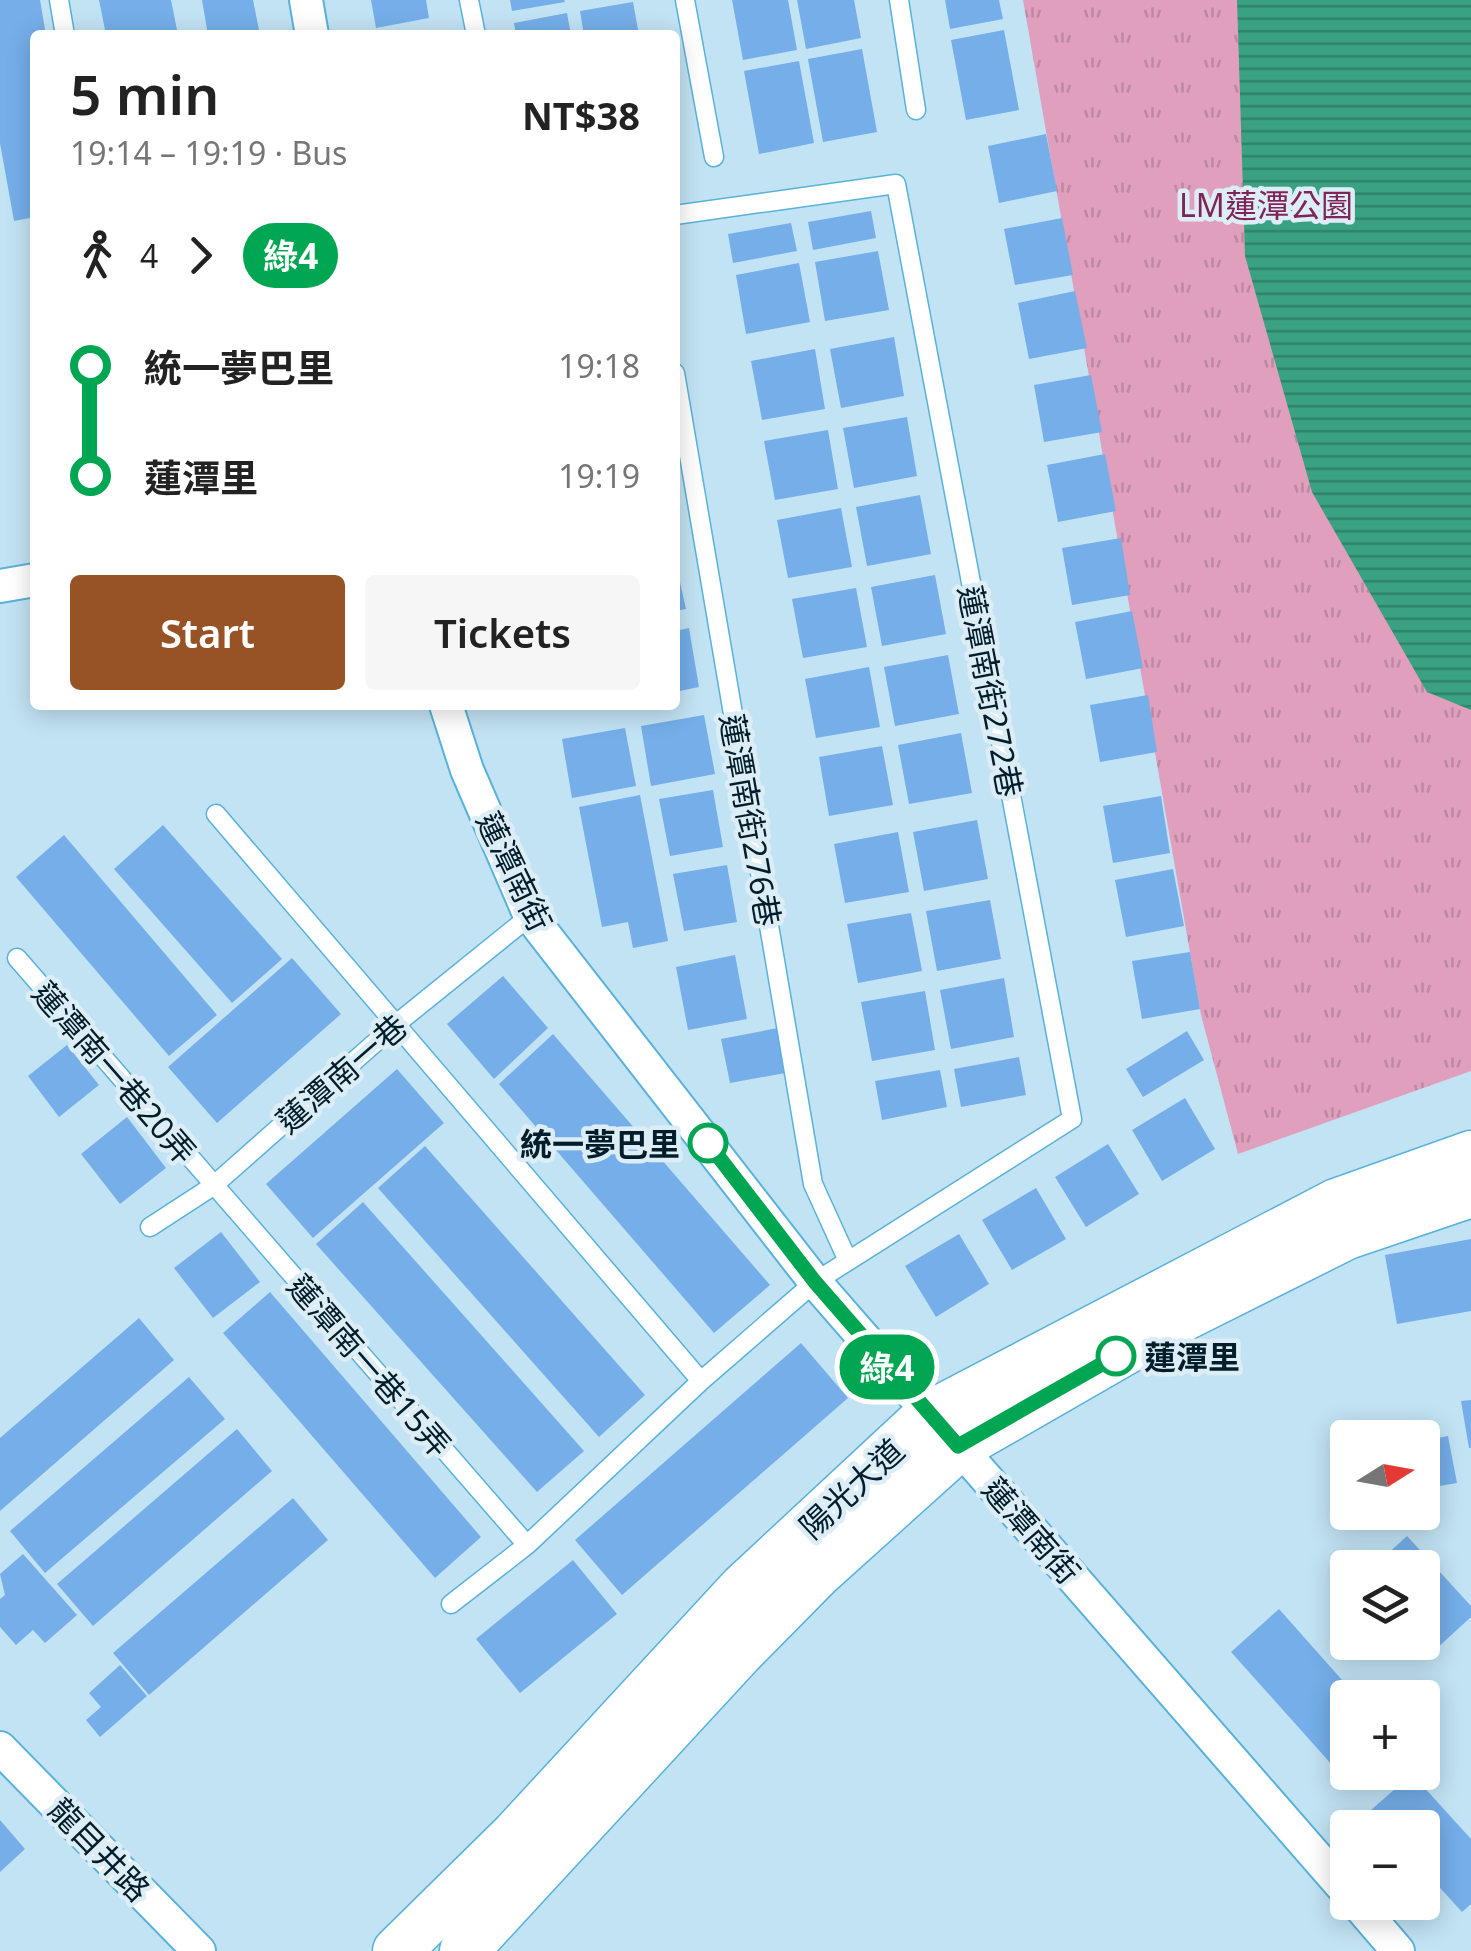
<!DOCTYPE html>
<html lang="en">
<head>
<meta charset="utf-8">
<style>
  :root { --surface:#fff; --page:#f6f6f6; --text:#222; --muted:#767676; --accent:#975226 }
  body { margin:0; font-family:"Noto Sans","Noto Sans TC",sans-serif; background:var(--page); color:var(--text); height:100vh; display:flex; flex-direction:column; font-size:38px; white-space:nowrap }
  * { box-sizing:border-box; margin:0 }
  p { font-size:32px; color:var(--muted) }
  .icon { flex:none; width:55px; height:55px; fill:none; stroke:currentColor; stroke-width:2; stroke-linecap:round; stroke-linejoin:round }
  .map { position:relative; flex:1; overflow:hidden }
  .side { position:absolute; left:30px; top:30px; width:650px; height:680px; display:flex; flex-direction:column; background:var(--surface); border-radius:10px; box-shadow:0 5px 25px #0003 }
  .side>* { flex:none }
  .badge { padding:0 20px; border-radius:32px; font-size:35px; line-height:65px }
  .needle { width:65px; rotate:79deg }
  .tools { position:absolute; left:1330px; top:1420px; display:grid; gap:20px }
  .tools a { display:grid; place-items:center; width:110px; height:110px; border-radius:10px; background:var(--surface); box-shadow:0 5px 25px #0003; font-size:50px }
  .map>.badge { position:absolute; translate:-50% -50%; box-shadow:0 0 0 5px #fff }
  .legs { display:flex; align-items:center; gap:15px; height:110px; padding:0 40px; font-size:32px }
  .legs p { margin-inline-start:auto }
  .summary { display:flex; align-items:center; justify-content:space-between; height:170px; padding:0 40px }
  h1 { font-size:55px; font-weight:600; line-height:75px }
  .primary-button { display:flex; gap:20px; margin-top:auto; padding:20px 40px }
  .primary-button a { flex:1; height:115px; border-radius:10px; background:var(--accent); color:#fff; font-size:40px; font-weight:600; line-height:115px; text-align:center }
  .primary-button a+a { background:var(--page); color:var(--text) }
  ul { padding:0 40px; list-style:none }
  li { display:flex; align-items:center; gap:35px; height:110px; font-size:38px }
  li i { display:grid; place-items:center; width:15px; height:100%; margin:0 12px; background:currentColor }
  li i::after { content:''; width:25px; height:25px; margin:-12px; border:8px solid; border-radius:50%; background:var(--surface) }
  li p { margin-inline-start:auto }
  li:first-child i { background:linear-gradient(#0000 50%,currentColor 0) }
  li:last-child i { background:linear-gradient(currentColor 50%,#0000 0) }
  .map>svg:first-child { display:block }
  .grass { fill:url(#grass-tufts) }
  .water { fill:url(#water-rules) }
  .building { fill:#75aee9 }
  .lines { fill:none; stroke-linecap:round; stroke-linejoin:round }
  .lane-casing { stroke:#58b2db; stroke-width:21 }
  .street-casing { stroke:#58b2db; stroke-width:36 }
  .secondary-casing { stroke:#58b2db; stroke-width:51 }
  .lane { stroke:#fff; stroke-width:18 }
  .street { stroke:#fff; stroke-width:32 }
  .secondary { stroke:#fff; stroke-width:48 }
  .line-1-casing { stroke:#fff; stroke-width:22 }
  .line-1 { stroke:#00a651; stroke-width:15 }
  .stop-1-dot { fill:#fff; stroke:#00a651; stroke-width:5 }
  .labels { text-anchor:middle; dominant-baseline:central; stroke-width:9; stroke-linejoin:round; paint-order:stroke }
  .park-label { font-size:32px; fill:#7f2456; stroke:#ddedf6 }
  .street-label { font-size:32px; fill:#011e2a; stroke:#ddedf6 }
  .stop-label { font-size:32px; font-weight:bold; fill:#011e2a; stroke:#ddedf6; text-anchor:end }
</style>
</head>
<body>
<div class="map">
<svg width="1471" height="1951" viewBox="0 0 1471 1951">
  <defs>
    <pattern id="grass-tufts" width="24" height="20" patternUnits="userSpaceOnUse" patternTransform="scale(2.5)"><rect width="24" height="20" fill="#e09fbc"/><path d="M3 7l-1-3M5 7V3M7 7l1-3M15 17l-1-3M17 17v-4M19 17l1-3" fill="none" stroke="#be88a2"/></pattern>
    <pattern id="water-rules" width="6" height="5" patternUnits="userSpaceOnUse" patternTransform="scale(2.5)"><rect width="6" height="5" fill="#3aa183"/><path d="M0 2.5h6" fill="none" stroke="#2e836b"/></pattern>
  </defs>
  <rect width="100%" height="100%" fill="#c2e3f4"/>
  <path class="grass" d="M1023,0H1471V1071L1238,1154L1201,1015Z"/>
  <path class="water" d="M1237,0H1471V710L1427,692L1312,492L1245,256Z"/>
  <path class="building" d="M0,0H40L46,35H35V217L14,221L0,143Z
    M99,0H171L178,35H106Z
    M202,0H253L260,35H208Z
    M371,0H426L429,18L376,28Z
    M510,0H564L565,2L512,11Z
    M732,0H788L797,50L743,60Z
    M797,0H854L861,38L806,49Z
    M945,0H999L1003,19L950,29Z
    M633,2L639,35H584L580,11Z
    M567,13L571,35H516L514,23Z
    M1004,30L1019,110L966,120L951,40Z
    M862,49L877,132L823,142L808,59Z
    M799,61L814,143L759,154L744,71Z
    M1046,134L1057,191L999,203L988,146Z
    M871,211L876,238L813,250L808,222Z
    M1062,218L1073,275L1015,285L1004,229Z
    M791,223L797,251L733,263L728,234Z
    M878,251L889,310L825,321L815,262Z
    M799,263L810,322L746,334L736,275Z
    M1075,291L1087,348L1029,359L1018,303Z
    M894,337L904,396L841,408L830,349Z
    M815,349L825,409L762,420L751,361Z
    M1091,375L1102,432L1044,442L1034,385Z
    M907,417L917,476L854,488L843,428Z
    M828,430L838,489L775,500L764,441Z
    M1105,454L1116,511L1058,522L1047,465Z
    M920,495L931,554L867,566L856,507Z
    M841,508L852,567L788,578L777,520Z
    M1121,538L1130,595L1072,605L1062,548Z
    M675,560L686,609L675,611Z
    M935,575L946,634L882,646L871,587Z
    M856,588L867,647L803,658L792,599Z
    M1132,611L1143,668L1086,679L1075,622Z
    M689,628L699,687L675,692V631Z
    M948,655L959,714L895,726L884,667Z
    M869,667L880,727L816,738L805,679Z
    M1148,695L1157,752L1100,762L1090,705Z
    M704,715L715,774L651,786L641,726Z
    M625,728L636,786L572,798L562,739Z
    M961,733L972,793L909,804L898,745Z
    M882,746L893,805L829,816L819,757Z
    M713,790L723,847L670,856L659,799Z
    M640,795L668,941L633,948L628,922L602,927L579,807Z
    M1161,796L1170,853L1113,863L1103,806Z
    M977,820L988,879L924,891L913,832Z
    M163,825L282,959L232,1003L114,869Z
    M898,832L909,892L845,903L834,844Z
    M64,835L217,1015L169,1056L16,877Z
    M727,865L737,922L684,931L673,874Z
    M1173,869L1184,926L1126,937L1115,880Z
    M990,900L1001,959L937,971L926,911Z
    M911,913L922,971L858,983L847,924Z
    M1190,952L1200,1009L1142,1019L1132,961Z
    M735,955L747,1019L688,1030L676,967Z
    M292,958L341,1014L217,1123L168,1067Z
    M503,976L548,1028L494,1079L447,1024Z
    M1004,978L1014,1037L951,1049L940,990Z
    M925,991L935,1050L872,1061L861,1002Z
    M783,1027L791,1072L730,1083L721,1039Z
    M1187,1031L1204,1060L1143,1097L1126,1069Z
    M553,1034L770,1285L714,1333L499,1084Z
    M67,1045L99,1085L59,1117L28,1076Z
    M1019,1057L1026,1095L961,1107L954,1069Z
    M397,1069L444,1123L313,1238L266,1184Z
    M940,1070L947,1107L882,1120L875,1081Z
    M1185,1098L1215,1149L1162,1181L1132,1130Z
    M127,1117L166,1168L120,1204L81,1154Z
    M1108,1144L1139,1194L1086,1227L1055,1177Z
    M425,1146L645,1395L599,1437L378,1188Z
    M1036,1188L1066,1239L1012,1270L982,1220Z
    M363,1202L584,1451L537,1492L316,1244Z
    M221,1232L260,1282L213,1318L174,1268Z
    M959,1234L989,1284L936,1317L905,1266Z
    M1471,1239V1311L1397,1324L1385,1255Z
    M270,1292L481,1537L435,1578L223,1333Z
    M139,1318L174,1360L0,1511V1438Z
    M801,1343L848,1398L622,1595L575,1540Z
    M189,1377L225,1419L45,1573L10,1531Z
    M1471,1400V1448H1469L1461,1401Z
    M237,1429L272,1471L93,1626L57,1584Z
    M1448,1436L1457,1483L1422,1489V1441Z
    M293,1498L328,1540L149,1695L113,1653Z
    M1407,1536L1471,1606V1617L1435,1650L1422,1636V1568H1372Z
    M23,1554L77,1615L45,1643L33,1630L16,1645L0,1627V1599L5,1595L0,1574Z
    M573,1560L617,1614L520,1693L476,1639Z
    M1279,1609L1358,1698H1348V1772H1363L1350,1785L1231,1652Z
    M120,1665L147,1696L100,1737L86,1720L101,1707L89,1693Z
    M1412,1774L1471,1839V1904L1462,1912L1422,1868V1828H1386L1371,1810Z
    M0,1820L25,1849L0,1872Z"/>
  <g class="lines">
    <defs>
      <path id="lane" d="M59,0L65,35
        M469,0L476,35
        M685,0L714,157
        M899,0L916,110
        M675,373L813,1184L848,1261
        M216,814L701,1381
        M17,958L527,1545
        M150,1227L213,1186L395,1025L530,916
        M451,1604L527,1545L701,1381L815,1282L1072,1119L896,184L675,215"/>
      <path id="street" d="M306,0L312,35
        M0,586L35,580
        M446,705L467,770L530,916L815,1282L1348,1893
        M0,1748L199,1951
        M1356,1902L1398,1951"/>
      <path id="secondary" d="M397,1951L515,1835L743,1588L928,1416L1336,1203L1471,1155
        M464,1951L739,1653L818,1573L959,1446L1187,1315L1347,1235L1471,1193"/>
    </defs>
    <use href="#lane" class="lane-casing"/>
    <use href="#street" class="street-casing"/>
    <use href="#secondary" class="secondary-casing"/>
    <use href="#lane" class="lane"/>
    <use href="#street" class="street"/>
    <use href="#secondary" class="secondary"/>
  </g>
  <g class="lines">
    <defs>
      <path id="line-1" d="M708,1143L815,1282L958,1446L1116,1356"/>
    </defs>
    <use href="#line-1" class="line-1-casing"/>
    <use href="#line-1" class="line-1"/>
  </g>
  <g class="stop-1-dot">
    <circle cx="708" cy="1143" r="18"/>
    <circle cx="1116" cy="1356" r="18"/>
  </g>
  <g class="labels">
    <g class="park-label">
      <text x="1266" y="204">LM蓮潭公園</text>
    </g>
    <g class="street-label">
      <text transform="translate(991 691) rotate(79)">蓮潭南街272巷</text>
      <text transform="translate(751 820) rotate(80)">蓮潭南街276巷</text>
      <text transform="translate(515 871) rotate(64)">蓮潭南街</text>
      <text transform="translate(115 1072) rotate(49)">蓮潭南一巷20弄</text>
      <text transform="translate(341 1073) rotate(-41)">蓮潭南一巷</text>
      <text transform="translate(370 1365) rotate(49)">蓮潭南一巷15弄</text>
      <text transform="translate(851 1488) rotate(-43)">陽光大道</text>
      <text transform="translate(1032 1530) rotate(49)">蓮潭南街</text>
      <text transform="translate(100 1849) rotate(46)">龍目井路</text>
    </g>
    <g class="stop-label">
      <text x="680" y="1143">統一夢巴里</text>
      <text x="1144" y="1356" text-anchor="start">蓮潭里</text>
    </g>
  </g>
</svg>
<div class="tools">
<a><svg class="needle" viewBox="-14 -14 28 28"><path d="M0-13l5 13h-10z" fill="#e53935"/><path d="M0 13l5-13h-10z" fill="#767676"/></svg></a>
<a><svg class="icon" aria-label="layers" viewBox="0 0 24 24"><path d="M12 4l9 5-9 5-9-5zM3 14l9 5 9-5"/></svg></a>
<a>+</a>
<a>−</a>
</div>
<b class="badge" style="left:887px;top:1367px;background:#00a651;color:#fff">綠4</b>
<section class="side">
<div class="summary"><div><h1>5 min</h1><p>19:14 – 19:19 · Bus</p></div><b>NT$38</b></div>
<div class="legs"><svg class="icon" aria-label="walk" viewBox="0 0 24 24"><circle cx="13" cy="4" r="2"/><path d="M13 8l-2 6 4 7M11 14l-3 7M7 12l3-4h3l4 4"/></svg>4<svg class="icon" aria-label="forward" viewBox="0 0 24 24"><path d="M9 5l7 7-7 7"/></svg><b class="badge" style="background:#00a651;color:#fff">綠4</b></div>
<ul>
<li><i style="color:#00a651"></i><b>統一夢巴里</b><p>19:18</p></li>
<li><i style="color:#00a651"></i><b>蓮潭里</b><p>19:19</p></li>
</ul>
<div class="primary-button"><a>Start</a><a>Tickets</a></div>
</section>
</div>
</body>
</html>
